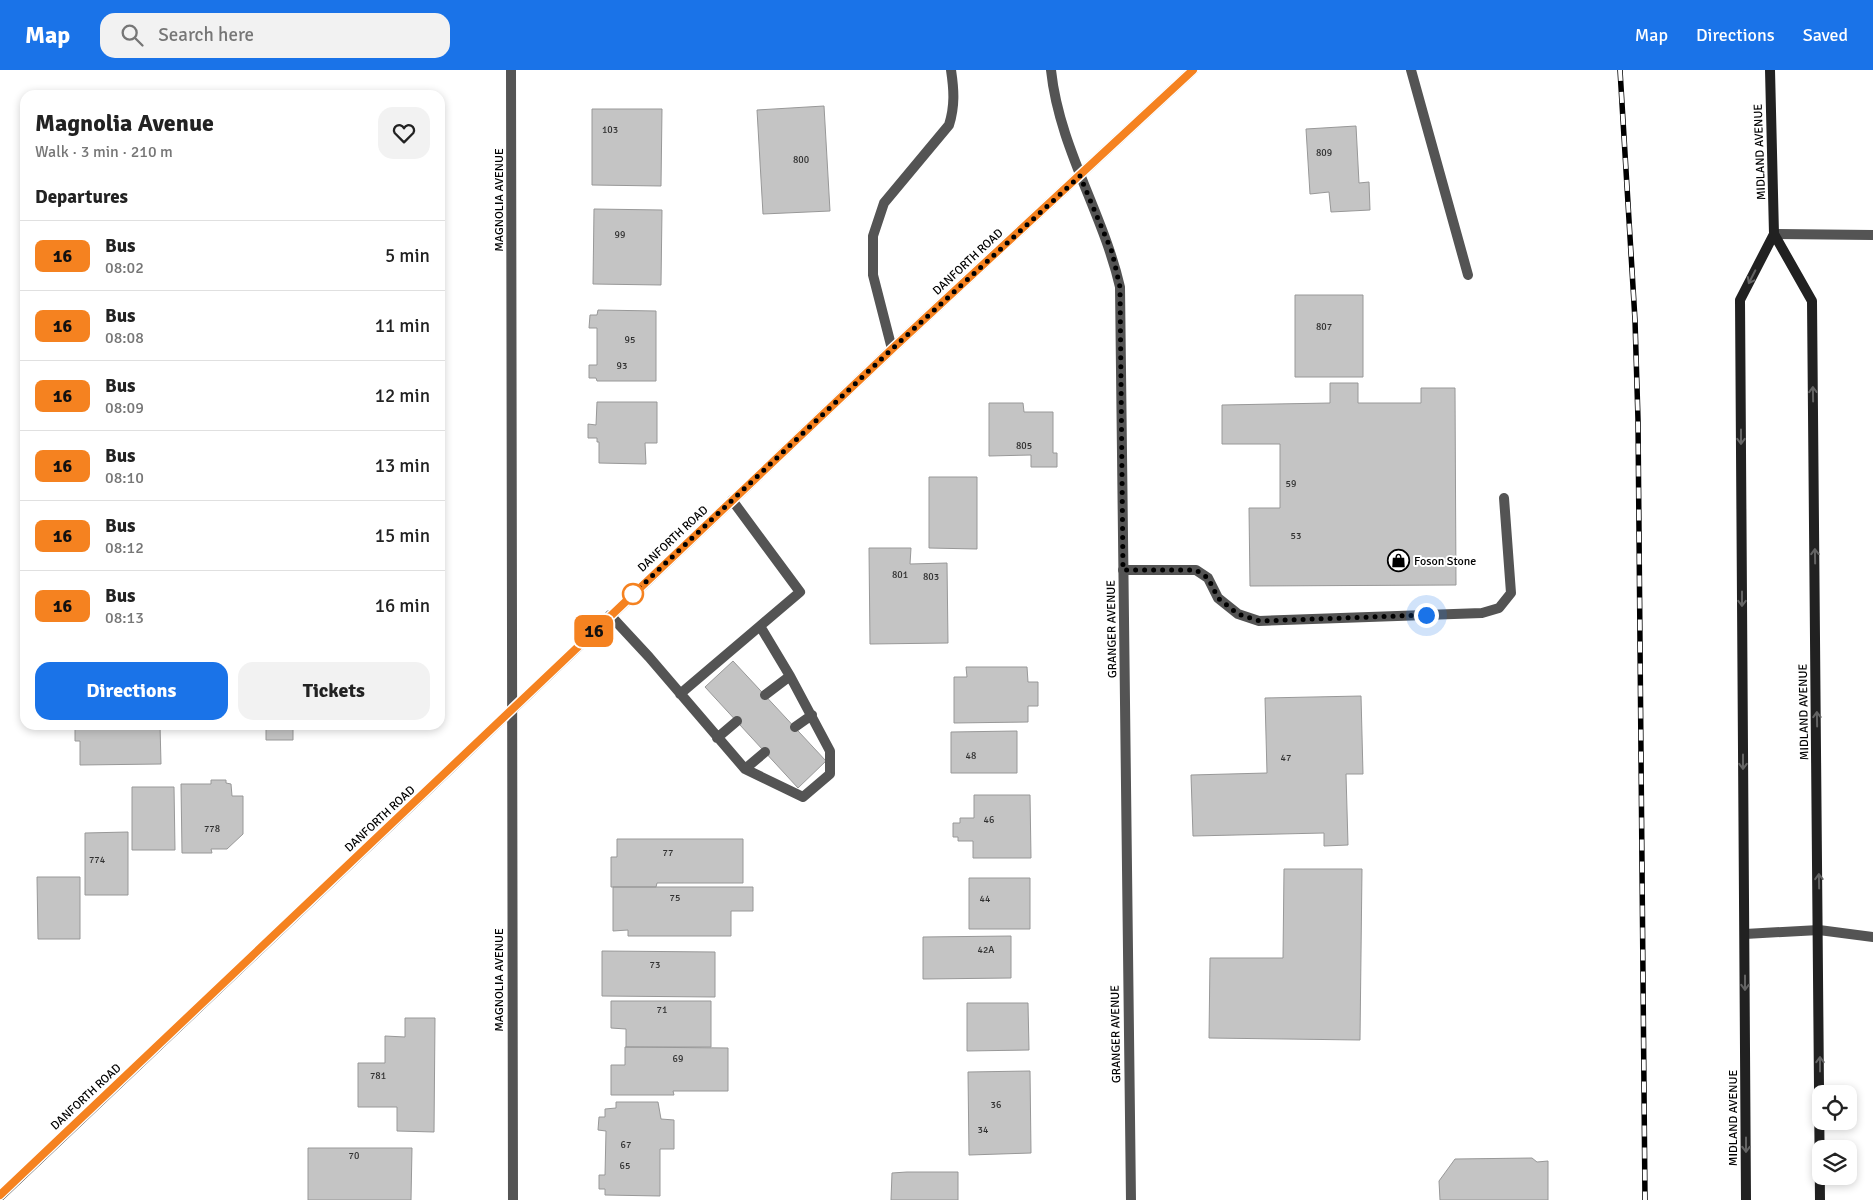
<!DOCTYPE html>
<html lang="en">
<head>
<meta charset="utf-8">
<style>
  :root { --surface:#fff; --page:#f2f2f2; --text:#222; --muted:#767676; --line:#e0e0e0; --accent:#1a73e8 }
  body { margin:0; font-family:Signika,sans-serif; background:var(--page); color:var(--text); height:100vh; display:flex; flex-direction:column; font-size:19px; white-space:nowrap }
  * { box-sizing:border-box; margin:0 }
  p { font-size:16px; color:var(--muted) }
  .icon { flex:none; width:28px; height:28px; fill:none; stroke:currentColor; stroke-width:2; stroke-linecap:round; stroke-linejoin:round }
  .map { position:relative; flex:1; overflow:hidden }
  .drawer { position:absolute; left:20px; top:20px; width:425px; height:640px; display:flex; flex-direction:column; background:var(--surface); border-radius:15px; box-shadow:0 2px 8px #0003 }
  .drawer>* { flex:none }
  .badge { padding:0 10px; border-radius:8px; font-size:18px; line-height:32px }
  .tools { position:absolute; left:1812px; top:1015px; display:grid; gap:10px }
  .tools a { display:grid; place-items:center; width:45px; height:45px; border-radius:10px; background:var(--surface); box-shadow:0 2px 8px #0003; font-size:25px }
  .you { position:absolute; width:25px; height:25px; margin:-12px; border:4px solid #fff; border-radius:50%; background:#1a73e8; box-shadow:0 0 0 8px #1a73e833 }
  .map>.badge { position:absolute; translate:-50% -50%; box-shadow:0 0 0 2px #fff }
  h2 { padding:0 15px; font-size:19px; line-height:45px }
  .round { display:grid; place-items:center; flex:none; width:52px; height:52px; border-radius:15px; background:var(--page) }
  .summary { display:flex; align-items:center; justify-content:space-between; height:85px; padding:0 15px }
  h1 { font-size:24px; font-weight:700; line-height:38px }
  .primary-button { display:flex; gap:10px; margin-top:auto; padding:10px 15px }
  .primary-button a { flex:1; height:58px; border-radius:15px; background:var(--accent); color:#fff; font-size:20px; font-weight:700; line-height:58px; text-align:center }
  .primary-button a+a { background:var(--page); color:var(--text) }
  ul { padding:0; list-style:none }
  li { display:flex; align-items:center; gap:15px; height:70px; padding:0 15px; border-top:1px solid var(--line) }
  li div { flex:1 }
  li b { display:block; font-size:19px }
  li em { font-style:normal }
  li .badge { min-width:55px; font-weight:700; text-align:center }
  header { display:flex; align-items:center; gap:30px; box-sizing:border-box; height:70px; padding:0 25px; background:var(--accent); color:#fff }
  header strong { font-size:24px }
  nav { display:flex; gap:28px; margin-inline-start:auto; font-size:18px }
  .search { width:350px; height:45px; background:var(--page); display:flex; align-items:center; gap:12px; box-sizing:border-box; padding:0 18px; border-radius:15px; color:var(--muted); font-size:19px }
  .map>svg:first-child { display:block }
  .building { fill:#c4c4c4; stroke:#989898 }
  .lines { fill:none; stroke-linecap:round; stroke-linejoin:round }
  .lane { stroke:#545454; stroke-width:10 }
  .street { stroke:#545454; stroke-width:10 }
  .secondary { stroke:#212121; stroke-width:10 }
  .rail-casing { stroke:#000; stroke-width:5.5 }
  .rail { stroke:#fff; stroke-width:4; stroke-dasharray:11; stroke-linecap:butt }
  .oneway { stroke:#646464 }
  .line-casing { stroke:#fff; stroke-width:11 }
  .line { stroke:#f58220; stroke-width:8 }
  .walk { stroke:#000; stroke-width:5; stroke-dasharray:0 9 }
  .stop-dot { fill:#fff; stroke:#f58220; stroke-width:2.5 }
  .labels { text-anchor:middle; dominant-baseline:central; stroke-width:4; stroke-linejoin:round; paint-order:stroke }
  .number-label { font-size:10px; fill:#313131 }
  .street-label { font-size:12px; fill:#000; stroke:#fff }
  .poi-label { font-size:12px; fill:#000; stroke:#fff; text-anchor:start }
</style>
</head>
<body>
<header>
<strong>Map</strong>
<div class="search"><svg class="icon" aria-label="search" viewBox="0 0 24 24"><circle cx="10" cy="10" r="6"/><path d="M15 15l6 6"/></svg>Search here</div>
<nav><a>Map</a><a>Directions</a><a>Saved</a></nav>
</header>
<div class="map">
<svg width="1873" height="1130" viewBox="0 0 1873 1130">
  <rect width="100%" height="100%" fill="#fff"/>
  <path class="building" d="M342,21H361V25H341Z
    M824,36L830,141L763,144L757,40Z
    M592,39H662L661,116L592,115Z
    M1356,56L1359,113L1369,112L1370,140L1331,142L1329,122L1310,124L1306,59Z
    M594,139L662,140L661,215L593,214Z
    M1295,225H1363V307H1295Z
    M598,240L656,241V311H597L596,308H589V295H597V258H589L590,245H597Z
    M1330,313H1358V333H1421V318H1455L1456,515L1250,516L1249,438H1280V374H1222V335L1330,333Z
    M597,332H657V373H645L646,394L599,393V372H597V368H588V354L596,355Z
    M989,333H1023L1024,342H1053V383H1057V397H1031V385L989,386Z
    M929,407H977V479L929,478Z
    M869,478H911L910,494L947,493L948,573L870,574Z
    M440,508L441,571H440Z
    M733,591L826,691L798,718L705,617Z
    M966,597H1027L1028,612H1038V636H1028V652L954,653V607H967Z
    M1361,626L1363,704H1346L1348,775L1324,776V763L1193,766L1191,705L1267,703L1265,628Z
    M75,655H160L161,694L80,695V671H75Z
    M266,655H293V670H266Z
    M1017,661V703H951V662Z
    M211,710H226V713L231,714L232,726H243V764L227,779H211L212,783H182L181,714H211Z
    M132,717H174L175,780H132Z
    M974,725H1030L1031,788H973V771H958V767H953V753H960V748H974Z
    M128,762V825H85V763Z
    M617,769H743V813H657L656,817H611V787H617Z
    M1284,799H1362L1360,970L1209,968L1210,888H1283Z
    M37,807H80V869H38Z
    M969,808H1030V859H969Z
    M613,817H753V841H731V866H628V860L613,861Z
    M1011,866V908L923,909V867Z
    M602,881L715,882V927L602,926Z
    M611,931H711V977H626V959L611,958Z
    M967,933H1028L1029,980L967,981Z
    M405,948H435L434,1062L397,1061V1037H358V993H385V966L405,967Z
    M625,977L728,978V1021H673L674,1025H611V995H625Z
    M1030,1001L1031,1083L969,1085L968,1002Z
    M616,1032H658L661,1049L674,1050V1079H660V1126L605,1125V1119H599V1105H605L606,1061L598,1060L599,1047H605V1039L616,1038Z
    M308,1078H412L411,1130H308Z
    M1532,1088L1537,1092L1548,1091V1130H1440L1439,1111L1455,1089Z
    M907,1102H958V1130H891L892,1103Z"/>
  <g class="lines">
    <path class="lane" d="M1411,0L1468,205
      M892,279L873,205V166L884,133L949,55C955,36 954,20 951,0
      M1123,500H1196L1208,508L1218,528L1238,544L1259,551L1482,543L1499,538L1511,523L1504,428
      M610,545L649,587L745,699L803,727L830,704V681L790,606L760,556L800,522L732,430
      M680,624L760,556
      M765,625L790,606
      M795,657L812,645
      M717,668L737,651
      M745,699L765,682
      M1745,864L1819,860L1873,867"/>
    <path class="street" d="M511,0L513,1130
      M1051,0C1059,77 1103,143 1120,217L1131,1130
      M1774,164L1873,165"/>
    <path class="secondary" d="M1770,0L1774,164L1812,231L1820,1130
      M0,1126L892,279L1193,0
      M1746,1130L1740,230L1774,164"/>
    <defs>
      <path id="rail" d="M1620,0L1635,250L1638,350L1645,1130"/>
    </defs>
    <use href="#rail" class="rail-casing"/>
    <use href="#rail" class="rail"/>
  </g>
  <defs><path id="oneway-shaft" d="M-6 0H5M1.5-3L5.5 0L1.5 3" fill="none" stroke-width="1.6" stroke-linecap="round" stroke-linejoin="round" transform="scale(1.25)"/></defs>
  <g class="oneway">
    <use href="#oneway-shaft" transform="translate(1752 207) rotate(117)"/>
    <use href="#oneway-shaft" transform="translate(1813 324) rotate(-91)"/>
    <use href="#oneway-shaft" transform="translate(1741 367) rotate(90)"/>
    <use href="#oneway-shaft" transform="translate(1815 486) rotate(-91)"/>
    <use href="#oneway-shaft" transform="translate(1742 529) rotate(90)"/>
    <use href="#oneway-shaft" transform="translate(1817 649) rotate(-91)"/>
    <use href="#oneway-shaft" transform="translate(1743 692) rotate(90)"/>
    <use href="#oneway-shaft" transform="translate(1819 811) rotate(-91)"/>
    <use href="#oneway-shaft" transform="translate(1745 913) rotate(90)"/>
    <use href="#oneway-shaft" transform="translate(1820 994) rotate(-90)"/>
    <use href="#oneway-shaft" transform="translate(1746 1075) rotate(90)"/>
  </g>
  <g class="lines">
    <defs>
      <path id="line" d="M0,1125L892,279L1193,0"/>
    </defs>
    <use href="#line" class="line-casing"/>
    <use href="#line" class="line"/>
    <path class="walk" d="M633,524L892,279L1080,106L1112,182L1120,217L1123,500H1196L1208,508L1218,528L1238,544L1260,551L1426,545"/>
  </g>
  <defs>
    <symbol id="shop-ring" viewBox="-11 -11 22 22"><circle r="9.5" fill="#fff" stroke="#000" stroke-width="1.5"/><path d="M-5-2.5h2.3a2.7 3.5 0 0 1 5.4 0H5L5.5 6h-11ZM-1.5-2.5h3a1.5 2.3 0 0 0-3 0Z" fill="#000"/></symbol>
  </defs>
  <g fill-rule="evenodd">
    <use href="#shop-ring" x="1386" y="478" width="25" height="25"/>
  </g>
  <circle class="stop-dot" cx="633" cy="524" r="10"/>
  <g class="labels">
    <g class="number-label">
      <text x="610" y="60">103</text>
      <text x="1324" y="83">809</text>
      <text x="801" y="90">800</text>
      <text x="620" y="165">99</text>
      <text x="1324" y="257">807</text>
      <text x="630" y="270">95</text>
      <text x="622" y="296">93</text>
      <text x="1024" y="376">805</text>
      <text x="1291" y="414">59</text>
      <text x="1296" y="466">53</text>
      <text x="900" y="505">801</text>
      <text x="931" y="507">803</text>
      <text x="971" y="686">48</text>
      <text x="1286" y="688">47</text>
      <text x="989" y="750">46</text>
      <text x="212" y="759">778</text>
      <text x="668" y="783">77</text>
      <text x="97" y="790">774</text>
      <text x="675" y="828">75</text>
      <text x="985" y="829">44</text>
      <text x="986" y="880">42A</text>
      <text x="655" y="895">73</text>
      <text x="662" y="940">71</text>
      <text x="678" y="989">69</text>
      <text x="378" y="1006">781</text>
      <text x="996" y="1035">36</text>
      <text x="983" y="1060">34</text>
      <text x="626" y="1075">67</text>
      <text x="354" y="1086">70</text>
      <text x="625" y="1096">65</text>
    </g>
    <g class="street-label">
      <text transform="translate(1760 82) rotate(-92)">MIDLAND AVENUE</text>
      <text transform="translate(499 130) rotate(-90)">MAGNOLIA AVENUE</text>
      <text transform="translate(968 192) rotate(-43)">DANFORTH ROAD</text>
      <text transform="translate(673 469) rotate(-43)">DANFORTH ROAD</text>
      <text transform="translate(1112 559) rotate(-91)">GRANGER AVENUE</text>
      <text transform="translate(1804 642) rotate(-91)">MIDLAND AVENUE</text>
      <text transform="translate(380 749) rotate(-43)">DANFORTH ROAD</text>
      <text transform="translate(499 910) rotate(-90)">MAGNOLIA AVENUE</text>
      <text transform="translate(1116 964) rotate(-91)">GRANGER AVENUE</text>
      <text transform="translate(86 1027) rotate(-43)">DANFORTH ROAD</text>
      <text transform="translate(1733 1048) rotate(-90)">MIDLAND AVENUE</text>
    </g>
    <g class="poi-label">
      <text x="1414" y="491">Foson Stone</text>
    </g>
  </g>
</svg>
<div class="tools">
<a><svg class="icon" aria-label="locate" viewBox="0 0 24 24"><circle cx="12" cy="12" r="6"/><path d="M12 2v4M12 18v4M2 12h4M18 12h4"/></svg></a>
<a><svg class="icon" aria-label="layers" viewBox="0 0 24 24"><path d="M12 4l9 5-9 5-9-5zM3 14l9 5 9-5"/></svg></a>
</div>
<div class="you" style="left:1426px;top:545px"></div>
<b class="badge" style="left:594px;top:561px;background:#f58220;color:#111">16</b>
<section class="drawer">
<div class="summary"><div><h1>Magnolia Avenue</h1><p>Walk · 3 min · 210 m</p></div><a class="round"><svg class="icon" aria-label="heart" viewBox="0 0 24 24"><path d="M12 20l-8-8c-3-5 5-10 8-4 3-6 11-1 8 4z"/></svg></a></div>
<h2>Departures</h2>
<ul>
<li><span class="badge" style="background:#f58220;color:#111">16</span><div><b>Bus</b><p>08:02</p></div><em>5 min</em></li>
<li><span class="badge" style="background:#f58220;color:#111">16</span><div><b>Bus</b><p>08:08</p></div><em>11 min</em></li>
<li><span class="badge" style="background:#f58220;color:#111">16</span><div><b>Bus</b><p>08:09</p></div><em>12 min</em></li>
<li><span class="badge" style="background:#f58220;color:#111">16</span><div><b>Bus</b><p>08:10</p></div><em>13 min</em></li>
<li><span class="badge" style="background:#f58220;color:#111">16</span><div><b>Bus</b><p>08:12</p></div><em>15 min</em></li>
<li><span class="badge" style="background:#f58220;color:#111">16</span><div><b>Bus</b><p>08:13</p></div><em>16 min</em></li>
</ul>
<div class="primary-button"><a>Directions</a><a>Tickets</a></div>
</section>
</div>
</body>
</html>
